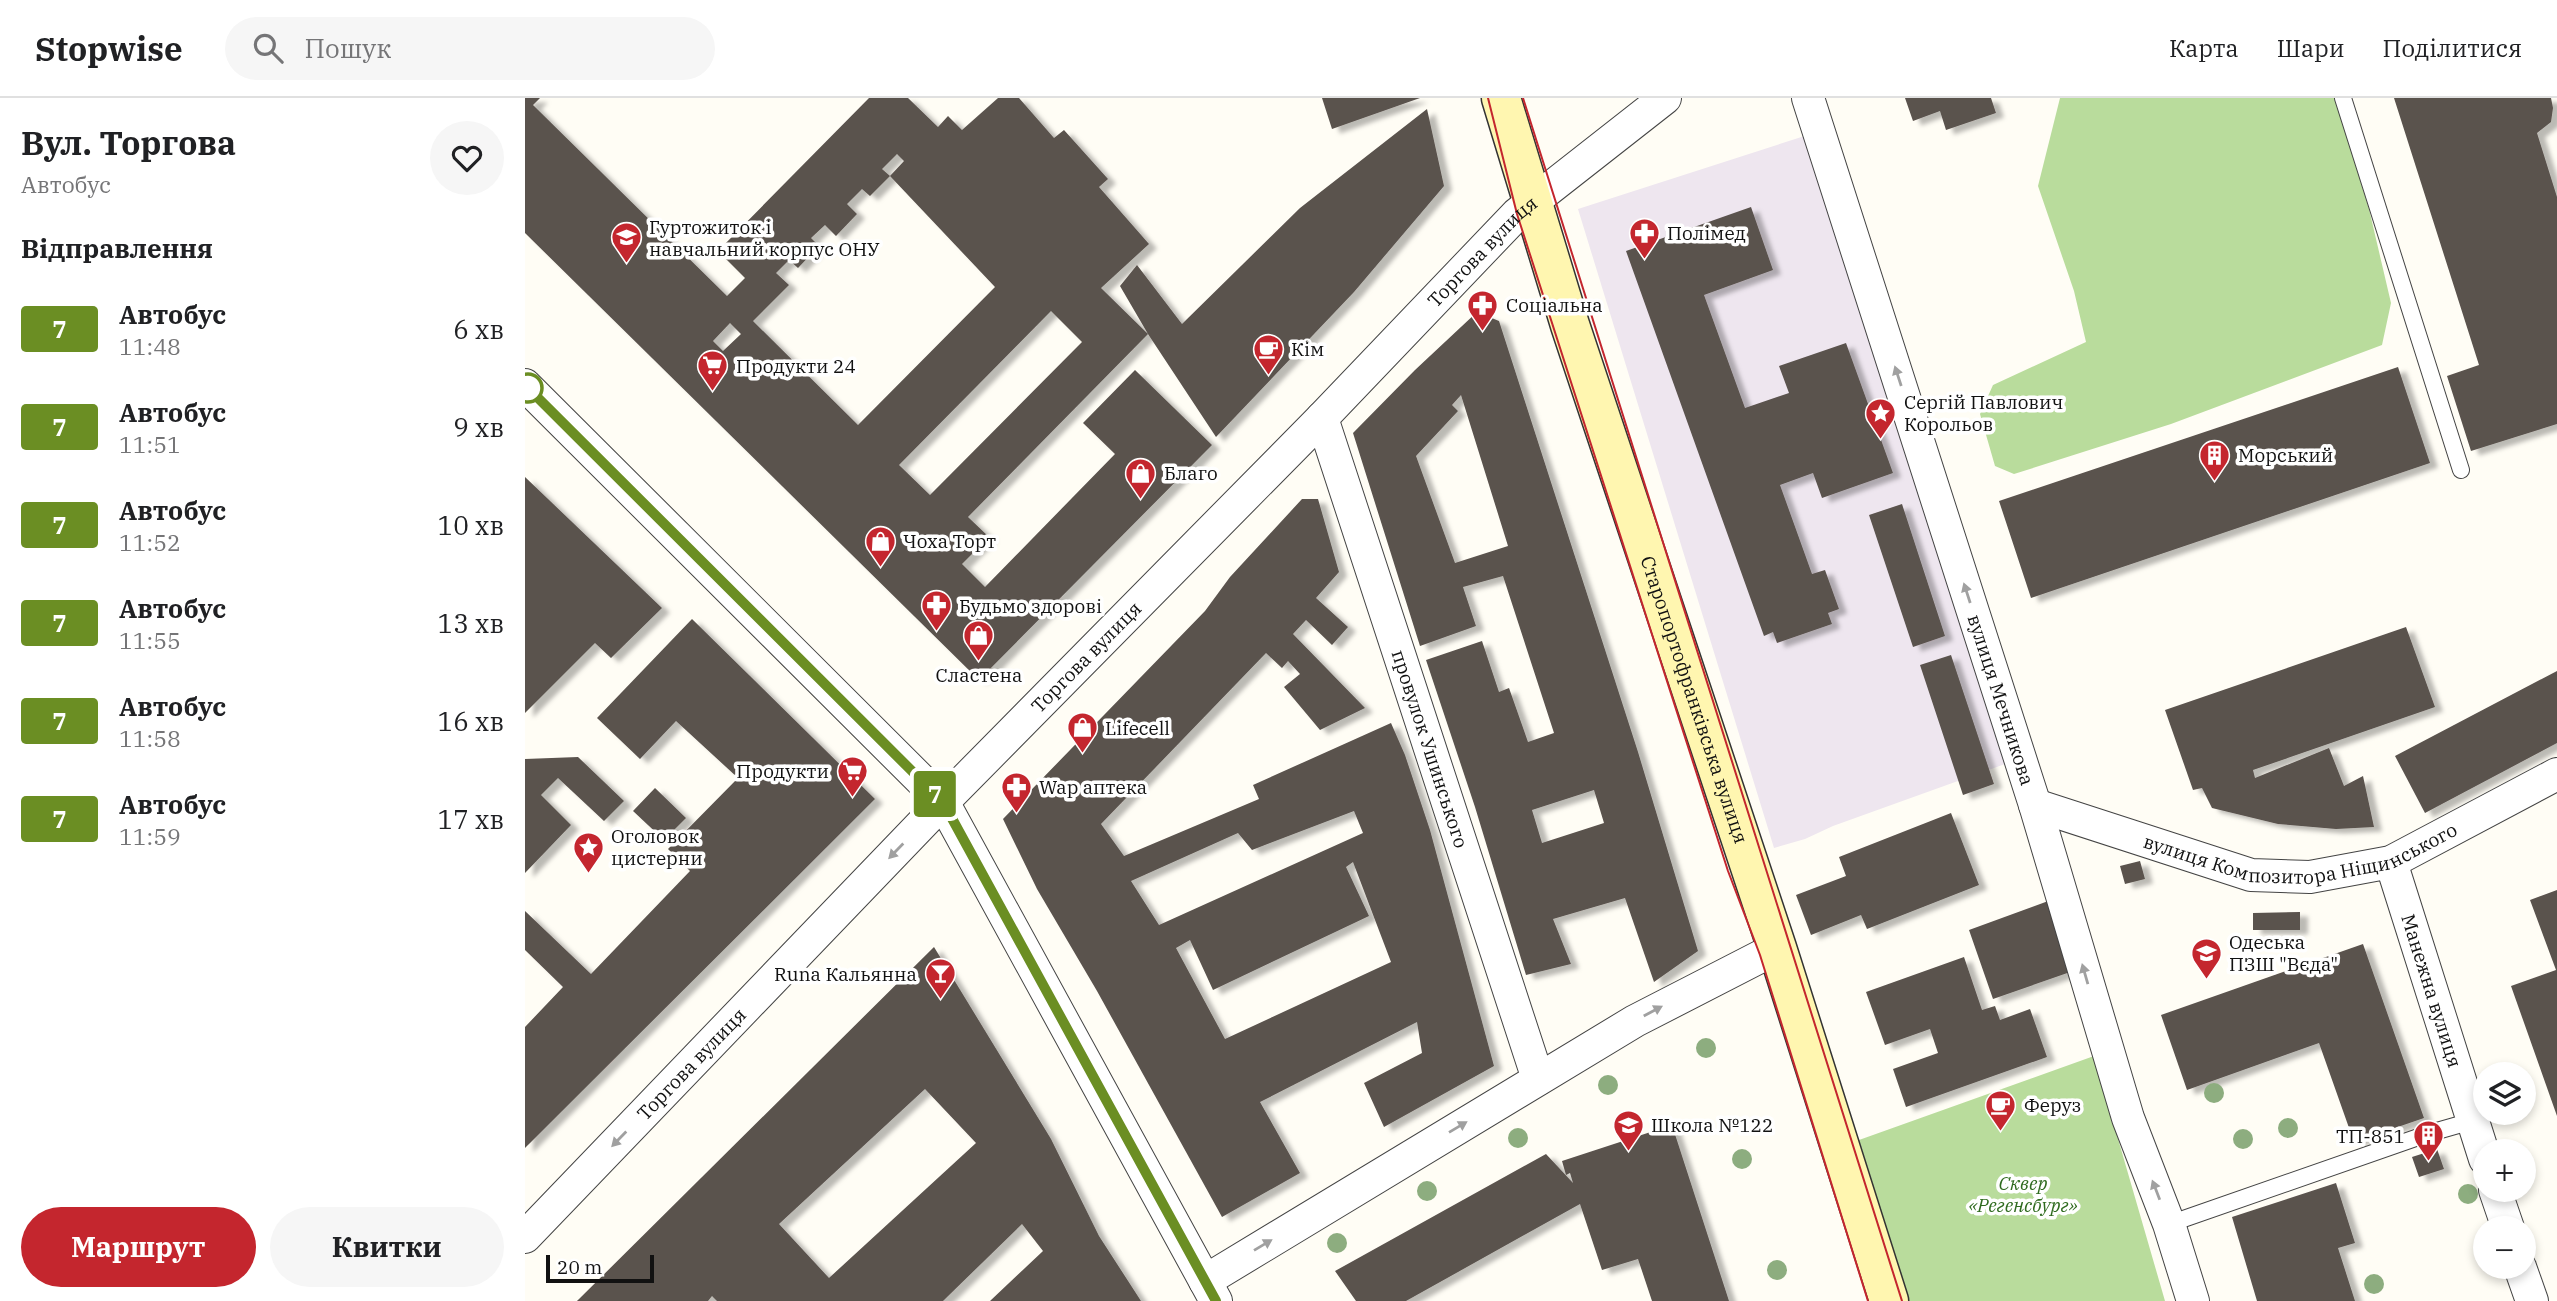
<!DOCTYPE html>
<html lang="uk">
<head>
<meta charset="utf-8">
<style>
  :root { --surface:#fff; --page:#f6f6f6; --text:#202124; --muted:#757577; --line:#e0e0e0; --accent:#c4262e }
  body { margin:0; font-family:"IBM Plex Serif",serif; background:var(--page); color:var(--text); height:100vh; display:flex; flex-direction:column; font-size:26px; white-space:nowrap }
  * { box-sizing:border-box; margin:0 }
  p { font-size:23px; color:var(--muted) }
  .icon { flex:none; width:38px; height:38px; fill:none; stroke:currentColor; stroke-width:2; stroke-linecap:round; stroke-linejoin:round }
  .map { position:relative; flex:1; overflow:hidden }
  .sheet { display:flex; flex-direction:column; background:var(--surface); width:525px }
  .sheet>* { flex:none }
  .badge { padding:0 14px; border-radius:5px; font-size:24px; line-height:46px }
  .fabs { position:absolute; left:1948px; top:964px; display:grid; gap:14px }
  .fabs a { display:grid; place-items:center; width:63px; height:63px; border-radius:50%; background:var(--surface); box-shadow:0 4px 10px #0003; font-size:35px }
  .scale { position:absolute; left:21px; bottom:18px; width:108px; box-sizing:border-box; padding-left:7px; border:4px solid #111; border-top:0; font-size:19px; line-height:24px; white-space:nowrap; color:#111; -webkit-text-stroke:5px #fff; paint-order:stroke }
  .map>.badge { position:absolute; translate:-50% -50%; box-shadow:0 0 0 4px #fff }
  h2 { padding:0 21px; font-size:26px; line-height:63px }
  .round { display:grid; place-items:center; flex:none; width:74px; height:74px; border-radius:37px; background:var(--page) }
  .summary { display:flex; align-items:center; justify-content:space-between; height:119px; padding:0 21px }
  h1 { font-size:33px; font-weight:700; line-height:52px }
  .button { display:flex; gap:14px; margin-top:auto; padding:14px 21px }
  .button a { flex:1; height:80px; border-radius:42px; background:var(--accent); color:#fff; font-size:28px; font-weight:700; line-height:80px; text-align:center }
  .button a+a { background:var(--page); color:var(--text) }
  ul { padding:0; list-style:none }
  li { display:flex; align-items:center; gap:21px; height:98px; padding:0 21px }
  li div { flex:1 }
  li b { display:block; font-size:26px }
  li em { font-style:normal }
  li .badge { min-width:77px; font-weight:700; text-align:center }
  header { display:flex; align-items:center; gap:42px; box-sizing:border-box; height:98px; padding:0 35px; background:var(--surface); border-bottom:2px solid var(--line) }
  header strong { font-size:33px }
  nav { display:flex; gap:38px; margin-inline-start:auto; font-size:24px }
  .search { width:490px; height:63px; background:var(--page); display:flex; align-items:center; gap:18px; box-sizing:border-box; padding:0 24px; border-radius:38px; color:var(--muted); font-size:26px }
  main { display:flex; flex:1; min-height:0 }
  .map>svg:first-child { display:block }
  .industrial { fill:#eee6ef }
  .forest { fill:#b9dc9c }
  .building { fill:#5a524d; fill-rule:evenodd; filter:url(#shadow) }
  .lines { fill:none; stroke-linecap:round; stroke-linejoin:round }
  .service-casing { stroke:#444; stroke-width:18 }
  .minor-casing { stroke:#444; stroke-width:34 }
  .secondary-casing { stroke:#333; stroke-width:41 }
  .service { stroke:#fff; stroke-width:16 }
  .minor { stroke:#fff; stroke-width:32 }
  .secondary { stroke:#fff6b0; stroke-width:38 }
  .tram { stroke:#c4262e; stroke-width:2 }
  .tree { fill:#8dad7f }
  .oneway { fill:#a0a0a0 }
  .line-casing { stroke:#fff; stroke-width:16 }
  .line { stroke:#6b8e23; stroke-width:10 }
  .stop-dot { fill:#fff; stroke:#6b8e23; stroke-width:3.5 }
  .labels { text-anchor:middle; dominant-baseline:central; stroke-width:7; stroke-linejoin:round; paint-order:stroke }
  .poi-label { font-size:19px; fill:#111; stroke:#fff; text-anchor:start }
  .street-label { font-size:19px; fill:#111; stroke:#fff }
  .park-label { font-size:19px; font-style:italic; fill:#2f6b1f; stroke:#fff }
</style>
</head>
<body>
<header>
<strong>Stopwise</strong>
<div class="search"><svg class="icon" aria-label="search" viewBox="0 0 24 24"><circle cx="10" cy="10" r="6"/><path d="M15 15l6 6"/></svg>Пошук</div>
<nav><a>Карта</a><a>Шари</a><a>Поділитися</a></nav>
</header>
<main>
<section class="sheet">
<div class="summary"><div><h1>Вул. Торгова</h1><p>Автобус</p></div><a class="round"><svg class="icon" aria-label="heart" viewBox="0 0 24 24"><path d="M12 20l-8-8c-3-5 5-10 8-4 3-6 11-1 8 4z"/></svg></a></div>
<h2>Відправлення</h2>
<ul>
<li><span class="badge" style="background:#6b8e23;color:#fff">7</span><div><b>Автобус</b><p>11:48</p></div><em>6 хв</em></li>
<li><span class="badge" style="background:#6b8e23;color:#fff">7</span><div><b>Автобус</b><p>11:51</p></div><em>9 хв</em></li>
<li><span class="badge" style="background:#6b8e23;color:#fff">7</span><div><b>Автобус</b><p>11:52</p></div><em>10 хв</em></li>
<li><span class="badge" style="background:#6b8e23;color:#fff">7</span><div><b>Автобус</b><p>11:55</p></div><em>13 хв</em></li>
<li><span class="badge" style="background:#6b8e23;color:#fff">7</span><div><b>Автобус</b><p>11:58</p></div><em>16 хв</em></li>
<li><span class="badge" style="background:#6b8e23;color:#fff">7</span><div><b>Автобус</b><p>11:59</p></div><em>17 хв</em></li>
</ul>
<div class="button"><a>Маршрут</a><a>Квитки</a></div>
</section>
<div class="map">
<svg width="2032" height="1203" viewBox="0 0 2032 1203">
  <defs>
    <filter id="shadow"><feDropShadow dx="8" dy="4.5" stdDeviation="2" flood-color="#0004"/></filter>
  </defs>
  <rect width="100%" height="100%" fill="#fffdf5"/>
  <path class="industrial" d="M1292,34L1494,661L1308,728L1280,741L1249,750L1053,111Z"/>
  <path class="forest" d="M1535,0H1810L1844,111L1866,205L1857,247L1646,326L1489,376L1470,368L1455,316L1468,287L1561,244L1549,193L1513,88Z
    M1569,958L1640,1203H1384L1334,1042Z"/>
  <path class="building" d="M0,0H15L8,7L202,198L220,180L193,153L344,0H383L413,29L423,18L437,32L473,0H494L529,40L539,32L583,81L574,89L624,146L576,190L623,236L595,188L612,167L657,226L775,110L902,11L919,88L829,194L691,339L623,236L443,419L464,439L437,466L460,489L590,356L558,325L610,272L687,347L454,582L0,135ZM372,56L379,63L365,78L470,189L333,327L228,223L264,187L251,175L264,162L273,170L294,148L286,140L300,127L311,138L332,116L322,106L337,91L345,98L365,78L357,71ZM526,213L557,244L405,397L374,367ZM205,225L216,236L198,253L188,243Z
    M797,0H895L807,31Z
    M1380,0H1466L1471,15L1421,32L1415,13L1388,23Z
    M1869,0H2026L2028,10L2026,24L2012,35L2032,99V326L1946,353L1922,278L1954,267Z
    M1226,109L1248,172L1179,197L1220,310L1264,295L1254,268L1321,245L1368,375L1297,400L1288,375L1255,387L1287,476L1300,472L1314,511L1303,515L1307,526L1252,545L1248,534L1239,538L1101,153Z
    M952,214L974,223L1113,654L1173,853L1129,884L1100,800L1028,821L1046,866L1001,877L950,709L901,562L957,543L974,594L984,590L1003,644L1029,635L978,478L938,489L951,528L895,548L828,335L890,272ZM936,297L983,448L930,465L891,358L933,313L927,307ZM1069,692L1079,725L1017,745L1007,712Z
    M1873,269L1905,365L1506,500L1474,403Z
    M0,379L137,510L86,560L70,545L0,615Z
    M777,401H793L814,474L791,500L823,529L807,547L781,522L768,536L840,610L795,632L759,589L775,576L763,563L757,570L741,555L576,726L599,758L734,701L728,687L866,625L880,657L905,732L969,968L859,1029L839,985L897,955L892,924L735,1004L775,1075L697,1119L572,893L512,791L478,721L680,513L705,479ZM829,713L838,735L634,827L606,783L713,735L727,752ZM828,764L866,864L700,941L651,850L665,842L688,892L844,818L821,769Z
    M1377,406L1420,538L1388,549L1344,417Z
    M167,521L350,701L0,1050V929L38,889L0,852V813L66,876L165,773L143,751L213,680L151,623L115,661L72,620Z
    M1881,529L1910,609L1728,672L1730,680L1804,650L1819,688L1838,678L1849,729L1811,731L1753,726L1687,710L1677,690L1668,692L1640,612Z
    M1426,557L1469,686L1438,697L1395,567Z
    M2032,573V645L1900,715L1870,658Z
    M53,659L99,703L79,723L33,680L16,697L46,727L0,775V661Z
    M130,690L161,720L139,742L108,713Z
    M1426,715L1454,787L1342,831L1336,817L1286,837L1271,797L1321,778L1314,759Z
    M1615,763L1620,781L1600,786L1595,768Z
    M2032,792V1018L1986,888L2031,872L2005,802Z
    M1526,802L1551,872L1468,901L1444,832Z
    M1775,814V832H1728V815Z
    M1838,846L1899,1020L1829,1044L1794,945L1662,992L1636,917Z
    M409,849L526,1041L574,1138L616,1203H465L518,1153L497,1126L418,1203H192L187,1198L183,1203H52ZM400,991L451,1045L304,1180L254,1126Z
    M1439,859L1457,912L1470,908L1475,922L1505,911L1522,959L1381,1009L1368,971L1413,955L1405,931L1360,947L1341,894Z
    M1147,1027L1204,1203H1127L1113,1161L1077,1172L1055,1106L881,1203H831L810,1173L1021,1056L1048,1085L1045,1075L1041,1077L1037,1063Z
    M1912,1051L1919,1071L1894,1079L1887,1059Z
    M1811,1085L1830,1145L1813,1150L1830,1203H1732L1707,1119Z"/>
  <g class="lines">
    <defs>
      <path id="service" d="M1818,0L1936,372
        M1644,1126L1905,1035L1947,1023"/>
      <g id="minor">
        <path id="s1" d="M1283,0L1510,707L1603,1020L1644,1126L1668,1203"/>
        <path d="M0,287L418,704L691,1203"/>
        <path id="s2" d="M797,320L1013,981"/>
        <path id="s3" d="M1510,707L1726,777L1785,779L1866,764L2032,676"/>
        <path id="s4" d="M1866,764L1960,1061"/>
        <path d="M1970,1092L1983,1130"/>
        <path id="s5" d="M0,1139L418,704L797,320L992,116L1140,0"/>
        <path d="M1995,1169L2007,1203"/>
        <path d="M680,1183L1110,923L1252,850"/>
      </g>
      <g id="secondary">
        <path id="s6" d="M976,0L1045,227L1252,850L1364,1203"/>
      </g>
    </defs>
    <use href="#service" class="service-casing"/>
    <use href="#minor" class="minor-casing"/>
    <use href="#secondary" class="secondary-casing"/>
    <use href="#service" class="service"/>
    <use href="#minor" class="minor"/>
    <use href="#secondary" class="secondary"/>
    <path class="tram" d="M963,0L992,116L1203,773L1235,857L1343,1203
      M998,0L1377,1203"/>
  </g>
  <g class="tree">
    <circle cx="1181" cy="950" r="10"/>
    <circle cx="1083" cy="987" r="10"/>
    <circle cx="1689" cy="995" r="10"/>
    <circle cx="1763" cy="1030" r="10"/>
    <circle cx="993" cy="1040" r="10"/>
    <circle cx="1718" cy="1041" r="10"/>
    <circle cx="1217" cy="1061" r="10"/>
    <circle cx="902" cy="1093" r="10"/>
    <circle cx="1943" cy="1096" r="10"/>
    <circle cx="812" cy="1145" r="10"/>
    <circle cx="1252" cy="1172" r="10"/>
    <circle cx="1849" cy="1186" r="10"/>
  </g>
  <defs><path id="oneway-solid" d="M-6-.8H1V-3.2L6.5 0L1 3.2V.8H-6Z" transform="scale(1.75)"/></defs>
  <g class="oneway">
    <use href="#oneway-solid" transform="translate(1373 278) rotate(-108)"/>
    <use href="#oneway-solid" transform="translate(1442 495) rotate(-108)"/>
    <use href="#oneway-solid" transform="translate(371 753) rotate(134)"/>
    <use href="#oneway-solid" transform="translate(1560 876) rotate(-106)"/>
    <use href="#oneway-solid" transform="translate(1128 913) rotate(-28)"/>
    <use href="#oneway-solid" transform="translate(933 1029) rotate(-31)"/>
    <use href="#oneway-solid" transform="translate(94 1041) rotate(134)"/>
    <use href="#oneway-solid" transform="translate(1631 1092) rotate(-111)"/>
    <use href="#oneway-solid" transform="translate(738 1147) rotate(-31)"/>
  </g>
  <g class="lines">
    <defs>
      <path id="line" d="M0,287L418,704L691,1203"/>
    </defs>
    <use href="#line" class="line-casing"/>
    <use href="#line" class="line"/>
  </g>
  <defs>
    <symbol id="pharmacy-pin" viewBox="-11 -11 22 30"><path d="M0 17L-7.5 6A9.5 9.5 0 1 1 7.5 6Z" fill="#c4262e" stroke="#fff"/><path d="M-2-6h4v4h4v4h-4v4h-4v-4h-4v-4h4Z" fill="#fff"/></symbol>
    <symbol id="university-pin" viewBox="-11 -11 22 30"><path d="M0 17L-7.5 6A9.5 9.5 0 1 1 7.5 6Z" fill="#c4262e" stroke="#fff"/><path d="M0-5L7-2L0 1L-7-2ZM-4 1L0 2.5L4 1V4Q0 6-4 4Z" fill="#fff"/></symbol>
    <symbol id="cafe-pin" viewBox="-11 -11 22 30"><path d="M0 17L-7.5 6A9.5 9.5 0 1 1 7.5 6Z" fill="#c4262e" stroke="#fff"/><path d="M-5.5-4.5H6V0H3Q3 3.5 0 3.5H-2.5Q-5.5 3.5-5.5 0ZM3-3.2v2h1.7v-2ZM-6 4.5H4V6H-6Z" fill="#fff"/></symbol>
    <symbol id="supermarket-pin" viewBox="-11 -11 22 30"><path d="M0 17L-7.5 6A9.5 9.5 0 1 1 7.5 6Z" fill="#c4262e" stroke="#fff"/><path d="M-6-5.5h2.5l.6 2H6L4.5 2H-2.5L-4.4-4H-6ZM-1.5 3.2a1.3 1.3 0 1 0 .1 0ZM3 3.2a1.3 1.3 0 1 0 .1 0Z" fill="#fff"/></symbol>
    <symbol id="sight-pin" viewBox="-11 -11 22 30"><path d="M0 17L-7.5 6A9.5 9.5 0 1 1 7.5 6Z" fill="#c4262e" stroke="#fff"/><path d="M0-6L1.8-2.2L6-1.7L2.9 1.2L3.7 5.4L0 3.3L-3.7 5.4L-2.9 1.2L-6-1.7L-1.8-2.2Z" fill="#fff"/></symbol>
    <symbol id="building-pin" viewBox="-11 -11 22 30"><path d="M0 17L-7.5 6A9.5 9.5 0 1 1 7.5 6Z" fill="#c4262e" stroke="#fff"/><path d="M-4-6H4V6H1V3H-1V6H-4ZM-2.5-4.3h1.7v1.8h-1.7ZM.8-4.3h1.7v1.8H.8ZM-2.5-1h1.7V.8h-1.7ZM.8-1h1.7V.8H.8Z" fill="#fff"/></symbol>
    <symbol id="shop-pin" viewBox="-11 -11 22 30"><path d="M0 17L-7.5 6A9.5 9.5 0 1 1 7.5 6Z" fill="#c4262e" stroke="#fff"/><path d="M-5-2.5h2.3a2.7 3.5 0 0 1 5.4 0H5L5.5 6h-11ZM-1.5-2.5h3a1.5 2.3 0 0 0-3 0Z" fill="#fff"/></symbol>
    <symbol id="school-pin" viewBox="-11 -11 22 30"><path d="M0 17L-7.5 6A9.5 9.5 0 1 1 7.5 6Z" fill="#c4262e" stroke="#fff"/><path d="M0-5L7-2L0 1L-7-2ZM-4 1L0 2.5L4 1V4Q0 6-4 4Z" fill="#fff"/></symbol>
    <symbol id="bar-pin" viewBox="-11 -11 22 30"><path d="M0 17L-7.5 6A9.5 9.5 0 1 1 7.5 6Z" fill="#c4262e" stroke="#fff"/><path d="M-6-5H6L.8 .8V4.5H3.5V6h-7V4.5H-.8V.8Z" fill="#fff"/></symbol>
  </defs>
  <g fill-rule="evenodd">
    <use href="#pharmacy-pin" x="1102" y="118" width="35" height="47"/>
    <use href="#university-pin" x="84" y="122" width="35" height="47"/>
    <use href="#pharmacy-pin" x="940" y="190" width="35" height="47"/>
    <use href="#cafe-pin" x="726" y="234" width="35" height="47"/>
    <use href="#supermarket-pin" x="170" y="250" width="35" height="47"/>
    <use href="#sight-pin" x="1338" y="298" width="35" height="47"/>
    <use href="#building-pin" x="1672" y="340" width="35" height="47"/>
    <use href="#shop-pin" x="598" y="358" width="35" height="47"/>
    <use href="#shop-pin" x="338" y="426" width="35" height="47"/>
    <use href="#pharmacy-pin" x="394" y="490" width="35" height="47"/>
    <use href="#shop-pin" x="436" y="520" width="35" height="47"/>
    <use href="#shop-pin" x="540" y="612" width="35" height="47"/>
    <use href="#supermarket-pin" x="310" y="656" width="35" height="47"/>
    <use href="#pharmacy-pin" x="474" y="672" width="35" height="47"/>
    <use href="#sight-pin" x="46" y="732" width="35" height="47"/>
    <use href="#school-pin" x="1664" y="838" width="35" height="47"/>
    <use href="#bar-pin" x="398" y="858" width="35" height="47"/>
    <use href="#cafe-pin" x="1458" y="990" width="35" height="47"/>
    <use href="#school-pin" x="1086" y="1010" width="35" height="47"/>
    <use href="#building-pin" x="1886" y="1020" width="35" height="47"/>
  </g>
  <circle class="stop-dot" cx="3" cy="290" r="14"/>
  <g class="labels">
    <g class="poi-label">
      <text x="124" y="129">Гуртожиток і<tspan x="124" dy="22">навчальний корпус ОНУ</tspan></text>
      <text x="1142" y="135">Полімед</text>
      <text x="981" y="207">Соціальна</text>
      <text x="766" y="251">Кім</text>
      <text x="211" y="268">Продукти 24</text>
      <text x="1379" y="304">Сергій Павлович<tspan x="1379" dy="22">Корольов</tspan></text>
      <text x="1713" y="357">Морський</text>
      <text x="639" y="375">Благо</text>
      <text x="378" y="443">Чоха Торт</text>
      <text x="434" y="508">Будьмо здорові</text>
      <text x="454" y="577" text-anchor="middle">Сластена</text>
      <text x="580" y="630">Lifecell</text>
      <text x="304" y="673" text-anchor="end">Продукти</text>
      <text x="514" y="689">Wap аптека</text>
      <text x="86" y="738">Оголовок<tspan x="86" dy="22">цистерни</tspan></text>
      <text x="1704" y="844">Одеська<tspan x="1704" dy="22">ПЗШ "Вєда"</tspan></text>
      <text x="392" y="876" text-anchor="end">Runa Кальянна</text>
      <text x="1499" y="1007">Феруз</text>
      <text x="1126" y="1027">Школа №122</text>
      <text x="1880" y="1038" text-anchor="end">ТП-851</text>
    </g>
    <g class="street-label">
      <text stroke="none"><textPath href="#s5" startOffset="1374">Торгова вулиця</textPath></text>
      <text stroke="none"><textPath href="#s5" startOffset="807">Торгова вулиця</textPath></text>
      <text stroke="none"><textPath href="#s1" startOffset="632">вулиця Мечникова</textPath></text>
      <text stroke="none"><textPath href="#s6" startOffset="632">Старопортофранківська вулиця</textPath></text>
      <text stroke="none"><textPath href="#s2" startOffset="348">провулок Ушинського</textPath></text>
      <text stroke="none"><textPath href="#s3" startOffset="278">вулиця Композитора Ніщинського</textPath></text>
      <text stroke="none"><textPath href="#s4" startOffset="135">Манежна вулиця</textPath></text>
      <text stroke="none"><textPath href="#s5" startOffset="240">Торгова вулиця</textPath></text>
    </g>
    <g class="park-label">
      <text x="1498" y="1085">Сквер<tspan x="1498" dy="22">«Регенсбург»</tspan></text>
    </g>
  </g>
</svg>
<div class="fabs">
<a><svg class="icon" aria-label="layers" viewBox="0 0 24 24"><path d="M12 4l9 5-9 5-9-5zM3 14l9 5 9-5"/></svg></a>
<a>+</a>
<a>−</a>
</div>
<div class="scale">20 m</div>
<b class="badge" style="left:410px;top:696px;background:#6b8e23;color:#fff">7</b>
</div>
</main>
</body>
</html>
